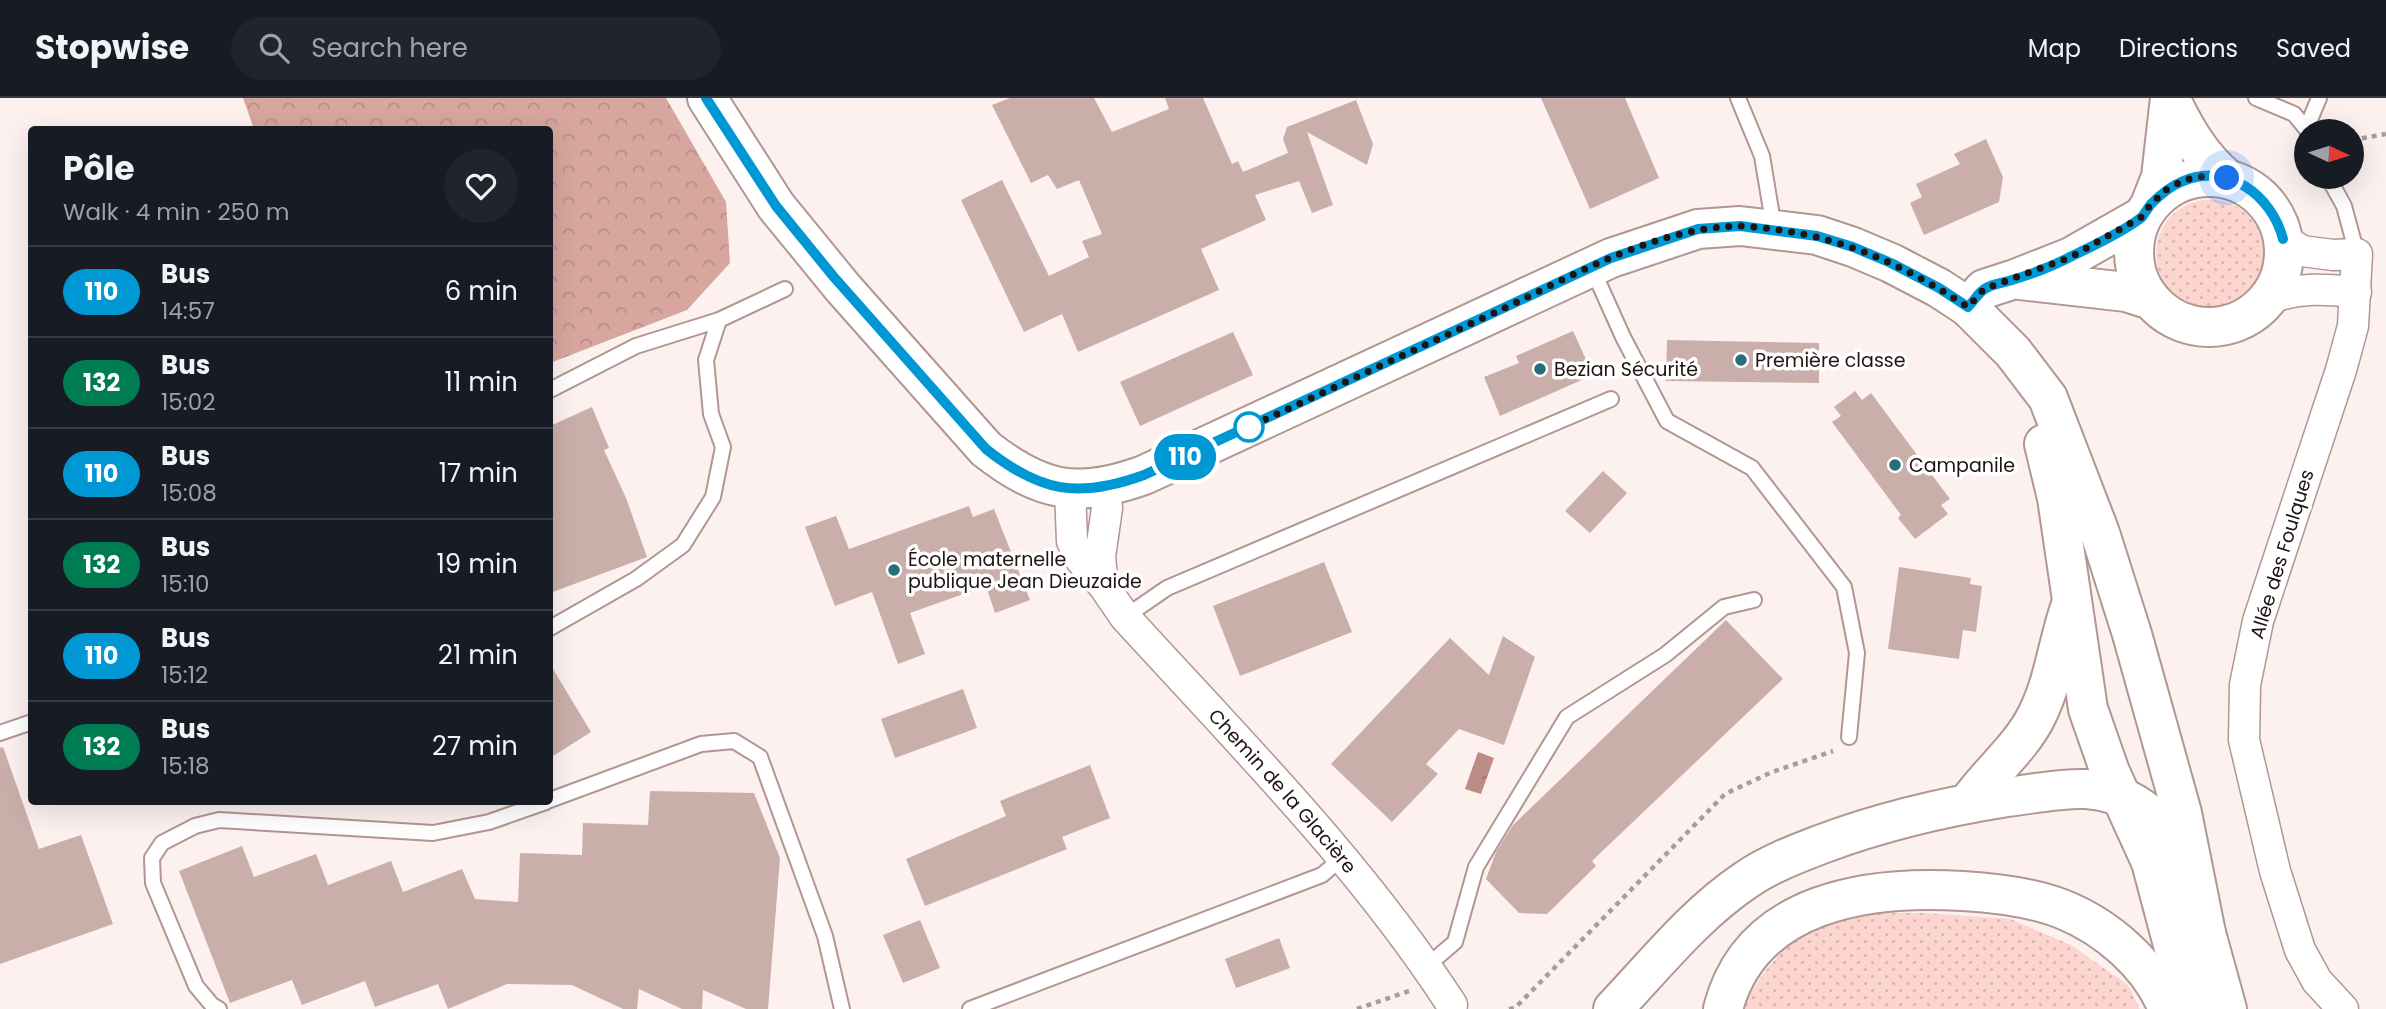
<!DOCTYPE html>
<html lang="en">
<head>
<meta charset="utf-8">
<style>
  :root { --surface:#171b24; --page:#20242c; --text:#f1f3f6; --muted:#9ea1a6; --line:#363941 }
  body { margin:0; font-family:Poppins,sans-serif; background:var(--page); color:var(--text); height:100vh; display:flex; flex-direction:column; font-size:26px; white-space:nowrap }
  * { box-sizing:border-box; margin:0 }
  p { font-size:23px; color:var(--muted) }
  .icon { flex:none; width:38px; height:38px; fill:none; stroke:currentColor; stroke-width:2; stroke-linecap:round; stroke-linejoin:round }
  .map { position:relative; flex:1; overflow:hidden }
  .details { position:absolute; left:28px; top:28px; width:525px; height:679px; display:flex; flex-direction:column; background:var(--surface); border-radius:7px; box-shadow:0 7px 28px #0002 }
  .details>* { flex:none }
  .badge { padding:0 14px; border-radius:23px; font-size:24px; line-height:46px }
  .needle { width:46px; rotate:94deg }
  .fabs { position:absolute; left:2294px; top:21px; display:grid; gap:14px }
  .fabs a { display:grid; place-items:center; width:70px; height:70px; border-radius:50%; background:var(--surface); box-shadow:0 7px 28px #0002; font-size:35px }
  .you { position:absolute; width:35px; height:35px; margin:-18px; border:5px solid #fff; border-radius:50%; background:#1a73e8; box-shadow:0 0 0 10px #1a73e833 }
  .map>.badge { position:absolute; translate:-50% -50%; box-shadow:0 0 0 4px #fff }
  .round { display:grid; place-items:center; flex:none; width:74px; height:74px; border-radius:37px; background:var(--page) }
  .headline { display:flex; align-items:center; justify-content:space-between; height:119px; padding:0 35px }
  h1 { font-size:33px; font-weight:700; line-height:52px }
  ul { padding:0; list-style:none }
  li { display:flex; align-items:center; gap:21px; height:91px; padding:0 35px; border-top:2px solid var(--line) }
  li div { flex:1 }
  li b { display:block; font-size:26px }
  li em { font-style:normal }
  li .badge { min-width:77px; font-weight:700; text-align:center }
  header { display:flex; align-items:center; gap:42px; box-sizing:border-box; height:98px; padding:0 35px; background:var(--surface); border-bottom:2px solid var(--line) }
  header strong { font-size:33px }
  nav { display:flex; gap:38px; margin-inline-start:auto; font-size:24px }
  .search { width:490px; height:63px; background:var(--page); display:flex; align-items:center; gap:18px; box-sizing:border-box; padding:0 24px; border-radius:38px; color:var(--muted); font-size:26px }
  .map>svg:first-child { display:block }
  .grass { fill:url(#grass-dots) }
  .forest { fill:url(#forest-crowns) }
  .water { fill:url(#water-ripples) }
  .building { fill:#caaeaa }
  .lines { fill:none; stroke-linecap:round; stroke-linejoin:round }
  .lane-casing { stroke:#b19692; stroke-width:18 }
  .street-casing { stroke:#b19692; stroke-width:33 }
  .secondary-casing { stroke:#b19692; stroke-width:42 }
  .primary-casing { stroke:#b19692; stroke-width:42 }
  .highway-casing { stroke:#b19692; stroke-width:42 }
  .path { stroke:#a89d9b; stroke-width:4.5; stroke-dasharray:5 5; stroke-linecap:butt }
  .lane { stroke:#fff; stroke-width:14 }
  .street { stroke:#fff; stroke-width:30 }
  .secondary { stroke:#fff; stroke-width:38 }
  .primary { stroke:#fff; stroke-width:38 }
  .highway { stroke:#fff; stroke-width:38 }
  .line-casing { stroke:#fff; stroke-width:16 }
  .line { stroke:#0098d4; stroke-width:10 }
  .walk { stroke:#1e1412; stroke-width:7; stroke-dasharray:0 12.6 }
  .poi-dot { fill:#266e79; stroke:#fff; stroke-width:2.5 }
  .stop-dot { fill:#fff; stroke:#0098d4; stroke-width:3.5 }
  .labels { text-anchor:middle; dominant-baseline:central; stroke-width:7; stroke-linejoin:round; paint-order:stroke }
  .poi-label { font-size:19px; fill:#1e1412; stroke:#fff; text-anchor:start }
  .street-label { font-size:19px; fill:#1e1412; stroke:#fff }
</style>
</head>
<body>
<header>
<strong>Stopwise</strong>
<div class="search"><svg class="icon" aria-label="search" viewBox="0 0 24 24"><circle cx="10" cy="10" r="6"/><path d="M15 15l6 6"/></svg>Search here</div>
<nav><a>Map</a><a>Directions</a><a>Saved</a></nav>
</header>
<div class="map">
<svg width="2386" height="911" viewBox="0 0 2386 911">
  <defs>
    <pattern id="grass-dots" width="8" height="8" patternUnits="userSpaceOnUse" patternTransform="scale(1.75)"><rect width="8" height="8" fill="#fcd5cf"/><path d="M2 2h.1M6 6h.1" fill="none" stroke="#d8b6b1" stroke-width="1.8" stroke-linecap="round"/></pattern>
    <pattern id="forest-crowns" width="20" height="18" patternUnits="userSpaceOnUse" patternTransform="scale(1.75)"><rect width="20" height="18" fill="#d7a69e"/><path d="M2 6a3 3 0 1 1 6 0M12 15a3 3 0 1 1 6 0" fill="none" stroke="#b88e87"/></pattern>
    <pattern id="water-ripples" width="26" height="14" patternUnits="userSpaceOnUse" patternTransform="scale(1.75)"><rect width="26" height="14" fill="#bc8c85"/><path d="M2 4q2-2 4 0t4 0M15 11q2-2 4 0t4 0" fill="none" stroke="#98716b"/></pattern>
  </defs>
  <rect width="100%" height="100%" fill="#fcf1ef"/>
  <path class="grass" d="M2156 156a54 54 0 1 1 108 0a54 54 0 1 1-108 0Z
    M1859,815H1925L2010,821L2071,847L2128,887L2140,911H1744C1748,891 1784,847 1801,837C1818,827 1840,822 1859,815Z"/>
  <path class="forest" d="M243,0H666L726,104L730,165L687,212L550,265V32L254,31Z"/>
  <path class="water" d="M1478,654L1494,660L1481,696L1465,691Z"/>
  <path class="building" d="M1010,0H1094L1112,34L1169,11L1165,0H1203L1232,66L1238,63L1243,74L1288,55L1283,41L1287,29L1356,2L1373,46L1367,67L1307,34L1333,107L1312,115L1299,83L1255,97L1266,122L1201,151L1219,192L1078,254L1062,216L1024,234L961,102L1002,82L1049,178L1089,159L1082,143L1102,136L1079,82L1057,91L1048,77L1031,85L992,7Z
    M1541,0H1625L1659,80L1590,111Z
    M1986,41L2003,79L1999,104L1924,137L1910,105L1922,99L1916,86L1960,66L1954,56Z
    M1573,233L1593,277L1500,318L1484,279L1519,265L1516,258Z
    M1233,234L1253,277L1140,328L1120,284Z
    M1667,242L1819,245V285L1666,283Z
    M1855,293L1862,302L1871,295L1950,401L1941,407L1948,416L1915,441L1898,420L1901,417L1832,324L1841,318L1834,309Z
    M592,309L609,350L604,352L626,400L647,459L550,495V328Z
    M1603,373L1627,395L1590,435L1565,413Z
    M969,408L973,419L994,411L1030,502L995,515L986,488L910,515L925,556L898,566L872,494L835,508L805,429L836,418L849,451Z
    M1324,464L1352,534L1240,578L1213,508Z
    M1899,469L1971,480L1970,486L1982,488L1976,534L1963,532L1959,561L1888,551Z
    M1726,522L1783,581L1592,763L1596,768L1547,816L1519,815L1486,781L1496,754L1513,727Z
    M1503,538L1535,559L1504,647L1459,631L1426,666L1438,676L1392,724L1331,666L1450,540L1489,577Z
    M550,566L591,634L550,660Z
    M963,591L977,630L895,660L881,621Z
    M3,649L39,751L81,737L113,826L0,866V650Z
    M1090,667L1110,720L1062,739L1067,751L925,808L906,761L1006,718L1000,703Z
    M650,693L754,695L780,760L768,911H746L703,892L702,911H682L639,891L637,911H623L572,887L507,886L448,911L438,886L375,909L365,883L302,907L292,882L230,905L179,773L242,748L254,779L316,756L328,787L391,763L403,794L462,771L475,801L518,804L520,755L582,757L583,725L648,727Z
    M920,822L940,870L903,885L883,837Z
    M1279,840L1290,870L1236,890L1225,861Z"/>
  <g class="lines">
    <defs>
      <path id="lane" d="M1738,0L1762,58L1774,130
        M2256,0L2294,16L2308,33
        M2307,29L2319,0
        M2328,79L2344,108L2357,156
        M1592,170L1623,239L1667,323L1752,370L1844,489L1857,555L1849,639
        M550,292L636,248L719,222
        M1125,519L1167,490L1611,301
        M550,530L636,481L683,447L713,399L723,349L711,316L706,262L719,222L785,191
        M0,635L32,624
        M550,702L701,646L734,643L760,659L825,838L842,911
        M1427,868L1455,844L1476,769L1567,619L1665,557L1724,509L1754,502
        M219,911L212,907L196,888L153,785L152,760L162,745L195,728L219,722L433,735L489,724L546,704
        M970,911L1322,777L1343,759"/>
      <g id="street">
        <path d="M2283,141L2302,153L2333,157L2357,156L2353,228L2341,272L2258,523L2245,587L2244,642L2275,773L2300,852L2317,883L2343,911"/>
        <path d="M2269,200C2302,189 2323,191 2356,194"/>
        <path id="s1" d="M1070,391L1072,443L1081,462L1103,487L1125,519C1239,644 1360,765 1452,907"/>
        <path d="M1103,487L1100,459L1107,410L1105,389"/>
      </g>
      <path id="secondary" d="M707,0L776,108L843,190L986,351C1041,394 1078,401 1144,377L1611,160L1698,131L1740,128L1817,137L1853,149L1891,165L1939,190L1968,209L1984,191L2015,181L2071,159L2143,118
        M2170,0C2185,31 2200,58 2226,80
        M2134 154a75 75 0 1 1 150 0a75 75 0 1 1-150 0Z
        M2150,107L2161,79L2170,0
        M2020,182L2126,194L2151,202"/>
      <path id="primary" d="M1968,209L2013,254L2048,300L2100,435L2132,536L2182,715L2206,835L2227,911
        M2044,346L2057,400L2088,611L2110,674L2151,764L2190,911"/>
      <path id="highway" d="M1968,705C1989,675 2021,650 2037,617C2055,581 2058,541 2072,504
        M1613,911C1655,867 1695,816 1746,782C1769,766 1796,756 1822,746C1883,723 1944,709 2007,699C2033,696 2060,690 2086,691C2106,692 2125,699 2141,710C2176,734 2192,796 2206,835
        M1723,911C1751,803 1868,787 1963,793C1997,795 2031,799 2062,811C2107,829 2150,866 2168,911"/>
    </defs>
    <use href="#lane" class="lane-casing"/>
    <use href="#street" class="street-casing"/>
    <use href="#secondary" class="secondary-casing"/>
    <use href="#primary" class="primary-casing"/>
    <use href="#highway" class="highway-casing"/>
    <path class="path" d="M2352,42L2386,36
      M1357,911L1409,893
      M1509,911L1515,910L1725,696L1772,674L1833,653"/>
    <use href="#lane" class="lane"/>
    <use href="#street" class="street"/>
    <use href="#secondary" class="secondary"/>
    <use href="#primary" class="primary"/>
    <use href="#highway" class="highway"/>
  </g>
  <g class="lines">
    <defs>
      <path id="line" d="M706,0L776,108L833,178L986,351C1040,394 1078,401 1144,377L1611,160L1698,131L1740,128L1817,138L1853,149L1891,165L1939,190L1968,209C1973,204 1977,197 1982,193C1989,186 2003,185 2012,182C2032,176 2053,168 2072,158C2091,149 2126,132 2142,119C2145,115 2148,110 2151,106C2160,97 2169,89 2181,84C2226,63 2272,97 2283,141"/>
    </defs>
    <use href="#line" class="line-casing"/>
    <use href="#line" class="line"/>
    <path class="walk" d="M1249,329L1240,333C1325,294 1409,254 1494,215C1571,179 1651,131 1737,128C1750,128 1765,130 1779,132C1851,142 1908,170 1968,209L1984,191L2071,159L2122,130L2143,118L2150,107L2166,92L2184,82L2205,78L2227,80"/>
  </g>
  <g class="poi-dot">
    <circle cx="1741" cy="262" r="7"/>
    <circle cx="1540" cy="271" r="7"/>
    <circle cx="1895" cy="367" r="7"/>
    <circle cx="894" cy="472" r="7"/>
  </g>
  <circle class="stop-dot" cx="1249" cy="329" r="14"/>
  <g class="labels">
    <g class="poi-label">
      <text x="1755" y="262">Première classe</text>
      <text x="1554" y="271">Bezian Sécurité</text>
      <text x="1909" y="367">Campanile</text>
      <text x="908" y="461">École maternelle<tspan x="908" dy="22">publique Jean Dieuzaide</tspan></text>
    </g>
    <g class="street-label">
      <text transform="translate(2282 456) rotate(-73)">Allée des Foulques</text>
      <text stroke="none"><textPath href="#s1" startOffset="380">Chemin de la Glacière</textPath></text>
    </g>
  </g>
</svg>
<div class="fabs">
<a><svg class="needle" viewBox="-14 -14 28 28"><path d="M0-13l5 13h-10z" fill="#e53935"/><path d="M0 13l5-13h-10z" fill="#9ea1a6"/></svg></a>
</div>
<div class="you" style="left:2227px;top:80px"></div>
<b class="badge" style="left:1185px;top:359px;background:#0098d4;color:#fff">110</b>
<section class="details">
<div class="headline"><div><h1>Pôle</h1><p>Walk · 4 min · 250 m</p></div><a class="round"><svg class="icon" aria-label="heart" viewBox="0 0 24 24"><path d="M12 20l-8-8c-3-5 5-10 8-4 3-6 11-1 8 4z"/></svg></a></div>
<ul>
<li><span class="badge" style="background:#0098d4;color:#fff">110</span><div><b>Bus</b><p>14:57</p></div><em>6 min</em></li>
<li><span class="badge" style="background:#007c52;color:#fff">132</span><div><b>Bus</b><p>15:02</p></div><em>11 min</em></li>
<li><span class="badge" style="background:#0098d4;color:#fff">110</span><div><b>Bus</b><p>15:08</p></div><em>17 min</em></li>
<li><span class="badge" style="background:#007c52;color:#fff">132</span><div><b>Bus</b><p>15:10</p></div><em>19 min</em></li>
<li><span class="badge" style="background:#0098d4;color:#fff">110</span><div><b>Bus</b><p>15:12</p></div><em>21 min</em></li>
<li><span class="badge" style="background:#007c52;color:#fff">132</span><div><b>Bus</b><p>15:18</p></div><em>27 min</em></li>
</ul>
</section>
</div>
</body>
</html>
